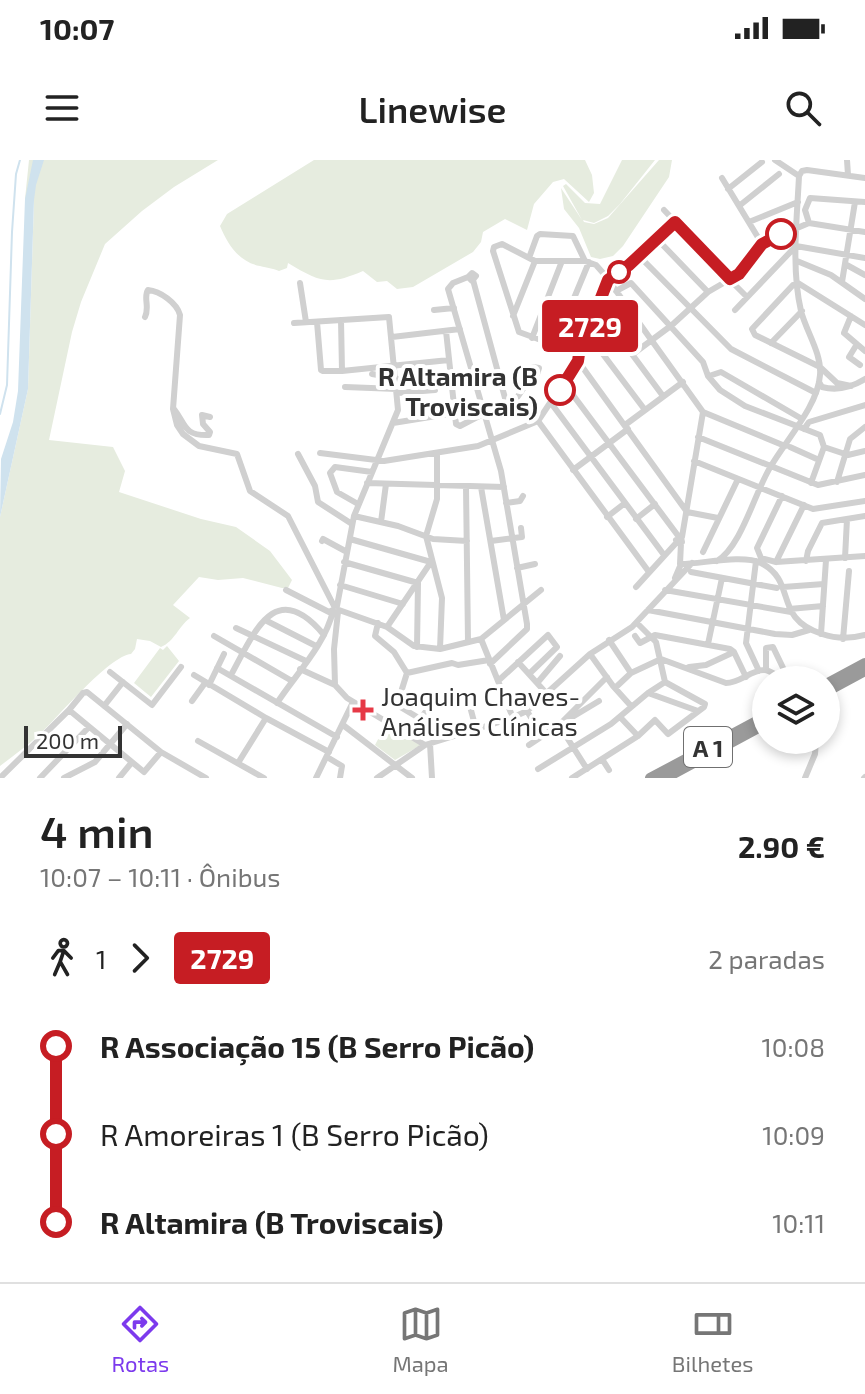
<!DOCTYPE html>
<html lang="pt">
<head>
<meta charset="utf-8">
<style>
  :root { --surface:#fff; --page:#f6f6f6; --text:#222; --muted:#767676; --line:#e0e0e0; --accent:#7c3aed }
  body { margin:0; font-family:"Exo 2",sans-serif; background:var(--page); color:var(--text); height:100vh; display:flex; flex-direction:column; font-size:30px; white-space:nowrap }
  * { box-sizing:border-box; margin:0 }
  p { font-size:26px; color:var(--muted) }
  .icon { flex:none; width:44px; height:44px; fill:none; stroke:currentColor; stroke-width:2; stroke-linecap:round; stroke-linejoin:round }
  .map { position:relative; height:618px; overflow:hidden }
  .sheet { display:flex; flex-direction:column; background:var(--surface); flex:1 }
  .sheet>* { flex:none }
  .badge { padding:0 16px; border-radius:6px; font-size:28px; line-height:52px }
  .tools { position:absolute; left:752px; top:506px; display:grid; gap:16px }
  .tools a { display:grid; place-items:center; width:88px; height:88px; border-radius:50%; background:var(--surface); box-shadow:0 4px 12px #0003; font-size:40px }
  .scale { position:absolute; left:24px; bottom:20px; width:98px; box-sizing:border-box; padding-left:8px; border:4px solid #333; border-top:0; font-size:22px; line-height:28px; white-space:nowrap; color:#333; -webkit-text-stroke:6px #fff; paint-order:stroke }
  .map>.badge { position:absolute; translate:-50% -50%; box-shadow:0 0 0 4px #fff }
  .legs { display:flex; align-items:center; gap:12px; height:88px; padding:0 40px; font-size:26px }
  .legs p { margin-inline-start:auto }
  .overview { display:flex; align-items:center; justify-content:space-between; height:136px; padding:0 40px }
  h1 { font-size:44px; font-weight:600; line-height:60px }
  ul { padding:0 40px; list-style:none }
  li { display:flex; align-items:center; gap:28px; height:88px; font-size:30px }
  li i { display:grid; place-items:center; width:12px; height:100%; margin:0 10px; background:currentColor }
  li i::after { content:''; width:20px; height:20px; margin:-10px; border:6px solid; border-radius:50%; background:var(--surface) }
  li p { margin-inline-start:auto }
  li:first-child i { background:linear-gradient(#0000 50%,currentColor 0) }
  li:last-child i { background:linear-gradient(currentColor 50%,#0000 0) }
  .status { display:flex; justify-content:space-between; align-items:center; height:56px; padding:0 40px; background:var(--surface); direction:ltr }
  .status svg { height:22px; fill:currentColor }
  header { display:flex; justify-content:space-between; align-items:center; height:104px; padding:0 40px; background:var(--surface); font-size:36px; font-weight:600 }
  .tabs { display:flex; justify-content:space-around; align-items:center; height:112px; border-top:2px solid var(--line); background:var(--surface); font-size:22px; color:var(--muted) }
  .tabs a { display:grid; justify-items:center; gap:4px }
  .tabs .active { color:var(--accent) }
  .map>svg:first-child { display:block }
  .green { fill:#e6ecdf }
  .water { fill:#cfe2ee }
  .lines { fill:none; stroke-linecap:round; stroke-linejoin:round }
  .stream { stroke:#cfe2ee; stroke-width:2 }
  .minor { stroke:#d0d0d0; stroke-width:6 }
  .highway { stroke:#9a9a9a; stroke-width:10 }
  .line-1-casing { stroke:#fff; stroke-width:18 }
  .line-1 { stroke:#c61d23; stroke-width:12 }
  .stop-1-dot { fill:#fff; stroke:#c61d23; stroke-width:4 }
  .poi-dot { fill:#e63946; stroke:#fff; stroke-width:3 }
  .labels { text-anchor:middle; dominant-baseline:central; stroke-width:8; stroke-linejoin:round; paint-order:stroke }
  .shield { fill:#fff; stroke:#707070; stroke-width:2 }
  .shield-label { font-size:24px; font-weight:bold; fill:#333 }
  .stop-label { font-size:26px; font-weight:bold; fill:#333; stroke:#fff; text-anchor:end }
  .poi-label { font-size:26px; fill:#333; stroke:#fff; text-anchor:start }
</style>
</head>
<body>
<div class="status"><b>10:07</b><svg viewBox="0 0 49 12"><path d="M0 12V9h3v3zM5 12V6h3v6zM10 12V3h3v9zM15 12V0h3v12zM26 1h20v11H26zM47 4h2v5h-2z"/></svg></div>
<header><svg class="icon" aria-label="menu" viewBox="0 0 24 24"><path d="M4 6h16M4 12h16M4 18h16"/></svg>Linewise<svg class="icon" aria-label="search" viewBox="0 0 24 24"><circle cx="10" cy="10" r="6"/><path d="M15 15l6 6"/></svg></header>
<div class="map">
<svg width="865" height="618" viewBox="0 0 865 618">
  <rect width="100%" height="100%" fill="#fff"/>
  <path class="green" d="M29,0H218L174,27L142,51L105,84L81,142L72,172L49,280L113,287L125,311L119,332L201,359L236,367L270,391L292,420L288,428H282L243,418L218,420L199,417L173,445L190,458C178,467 175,481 161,487L150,481L137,479L135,489L131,494C109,496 57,558 39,575C27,586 13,596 0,606V357L28,229L34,41L25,39Z
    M314,0H585L592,15L594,33L589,42L564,19L553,22L534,44L527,70L505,59L483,72L481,82L473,92L413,127L397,129L387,121L377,122L363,111C328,126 320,122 288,103L287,108L279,111C272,108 268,108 260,106C239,102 228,85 220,66L227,54Z
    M622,0H655L620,44L608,56L594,63L583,60L584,62L594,64L608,58L659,0H672L669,17L623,86L613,96L600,99L591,97L579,68L564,49L561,28L582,60L563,26L566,24L585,43L600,44Z
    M167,486L179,501L151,537L134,523L160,488L163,490Z
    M385,566L421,585L395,600L375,585Z"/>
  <path class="water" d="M33,0H44L36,25L34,40L28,229L0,357L1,299L13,262L18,231L25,39Z"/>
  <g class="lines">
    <path class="stream" d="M0,254L7,225L12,72L16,14L20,0"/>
    <path class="minor" d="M775,0L799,16
      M847,0L848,15
      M799,16L802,11L807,10L865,18
      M722,18L762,84
      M728,29L762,2
      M739,46L779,14
      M664,50L730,119
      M749,62L798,42
      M809,63L805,50L810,38L865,42
      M657,79L708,132
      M639,96L731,189L816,233
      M529,98L537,76L540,74L573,76L585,101L596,105L604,114L703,252L785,286
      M797,101L831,115L865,139
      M845,104L865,115
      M472,113L476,116L472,121L468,117Z
      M468,117L453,123L448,129L501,311L527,464V469L490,504
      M729,119L747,137
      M473,120L505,238L535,262
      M608,120L675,62
      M842,122L855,42
      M300,123L306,162
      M616,131L631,123L703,202L708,216L720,230L745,246L820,275L824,287L811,323
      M597,147L663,236
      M434,150L454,148
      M735,150L796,86L865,98
      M513,156L535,101
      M851,156L844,173L865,191
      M145,157C150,147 143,137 148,130C160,131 177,143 180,155L173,249L177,265L183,274L199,286L237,294L250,331L288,356L334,446
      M341,160L342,211
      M317,162L321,210L323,211H342L449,200
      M294,163L389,157L398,250L354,356L337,446
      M446,171L456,264L460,266L483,254
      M587,173L645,250
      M392,177L460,169
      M532,178L562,101
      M771,183L802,151
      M555,184L589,102
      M857,184L849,197L860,205
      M579,194L519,172L493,91L494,87L502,84L535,101H585
      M633,194L672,165L708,132L739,114L758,88L769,80L809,63L865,72
      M578,201L687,352L718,358
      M533,207L539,208L537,214L532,213Z
      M372,214L396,218
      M709,216L721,212L802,259
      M819,222L822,227C837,231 852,227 865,219
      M564,223L679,377
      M851,226L837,223L820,207L755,175L752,169L793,125L798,123L865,165
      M345,227L397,229
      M398,233L435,230
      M551,243L664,395
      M512,245L533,214
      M174,249C186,264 183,276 209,275L210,272L203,264L202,255L210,257
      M538,261L649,412
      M538,261L578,201L579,194L608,120
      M393,263L455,253
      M625,265L683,222
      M804,269L809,262L865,245
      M698,277L818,325L865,315
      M790,287L819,300
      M824,287L848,295L865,291
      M320,293L384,301L478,286L538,261
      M437,293V339L426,376L442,438L440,489
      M298,294L315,326L318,342L352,364
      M694,301L813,349L865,341
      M573,310L628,269
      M837,322L850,279L865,267
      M367,323L504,327
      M466,326L468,482
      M481,327L504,460
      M782,336L757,388L761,398L776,402L865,396
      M506,343L520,341L523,336
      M358,344L337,332L330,313L335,307L372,312
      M354,356L398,366L433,379L467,381
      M607,357L625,343
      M636,359L655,344
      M381,362L386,324
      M681,377L682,382L678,383L676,380Z
      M682,377L703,252
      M350,379L431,402L387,467
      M322,381L323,379L347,392
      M491,381L522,377L521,368
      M703,392L738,319
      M845,398L847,359
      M717,401C742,386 755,331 771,306C786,280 818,246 820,215C822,194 806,171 801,151C791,108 797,59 799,16
      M756,401L746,483L759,511
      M806,401L808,391L822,363L865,356
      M344,402L418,423
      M776,402L804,345
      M680,404L681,383
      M517,408L535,404
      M691,412L777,428
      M675,418L681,404C702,404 742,394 761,403C798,422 772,458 822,474C837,479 850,479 865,475
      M340,425L403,444
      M636,427L677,382
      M783,427L824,424
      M286,430L329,452L333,450
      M665,430L791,452
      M789,449L823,446
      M339,450L387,467L414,486L440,489L481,479L541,430
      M648,450L775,474L792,475L809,470
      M265,460L316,486
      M378,463L375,476L394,492L407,513L397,545L449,576
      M236,468L306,501
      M821,474L826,400
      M214,476L292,521
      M635,476L640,483L655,475L730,489L734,492L746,517
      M481,479L513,558
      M843,479L849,411
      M609,480L631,513
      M708,484L722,418
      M417,487L418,423
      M590,494L613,526L631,546
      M518,502L547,534
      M689,507L706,505L734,492
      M217,508L337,577
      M300,509L335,525L347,538L425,585
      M110,512L152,545L181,507
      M407,513L452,503L458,505L489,500
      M194,515L266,558L329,592
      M231,515C254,473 275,416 324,475
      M498,521L548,475L557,487L529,514
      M538,522L560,496
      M209,525L224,494
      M335,525L334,489L338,452
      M615,528L631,513L661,499L726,523C740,523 751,510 764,510C770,510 777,516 782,518L786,514L773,487L766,488V510
      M648,533L698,551
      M192,541L205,523
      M277,543C296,514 325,485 333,451
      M104,546L123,522
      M69,550L144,612L161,592
      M527,551L542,576
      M620,557L638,576
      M420,559L433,542L461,535L468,539L476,569
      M343,565L412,618
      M198,581L264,618
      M430,584L432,618
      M529,585L559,565L607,517
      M327,597L342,606L340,618
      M602,599L609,610
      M238,603L266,558
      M538,609L611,564L648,533L665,522L656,482L637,463
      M587,609L559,565L599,541
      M0,618L69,550L83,533L87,532L161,592L206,618
      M40,618L89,567
      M64,618L95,602L127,564
      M119,618L132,602
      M316,618L353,542
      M377,618L425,585L509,559L527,551L590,494L632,467L692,403
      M572,618L638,576L655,560L668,574L704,547L705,544L665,522
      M805,618L815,594L816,580
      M864,618L865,617"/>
    <path class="highway" d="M826,524L865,503
      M826,532L865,511
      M650,618L766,556
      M666,618L766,564"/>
  </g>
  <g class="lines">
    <defs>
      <path id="line-1" d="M560,230L578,201L579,194L608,120L629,105L675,62L730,119L739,114L762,84L781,74"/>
    </defs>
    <use href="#line-1" class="line-1-casing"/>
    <use href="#line-1" class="line-1"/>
  </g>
  <g class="stop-1-dot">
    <circle cx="781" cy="74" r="14"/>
    <circle cx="619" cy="112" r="10"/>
    <circle cx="560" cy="230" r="14"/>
  </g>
  <path class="poi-dot" d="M359 538h8v8h8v8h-8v8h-8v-8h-8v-8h8z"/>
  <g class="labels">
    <rect class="shield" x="684" y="567" width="48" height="40" rx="6"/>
    <g class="shield-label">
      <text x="708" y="587">A 1</text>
    </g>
    <g class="stop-label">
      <text x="538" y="215">R Altamira (B<tspan x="538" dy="30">Troviscais)</tspan></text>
    </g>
    <g class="poi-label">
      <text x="381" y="535">Joaquim Chaves-<tspan x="381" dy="30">Análises Clínicas</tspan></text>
    </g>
  </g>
</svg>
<div class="tools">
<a><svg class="icon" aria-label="layers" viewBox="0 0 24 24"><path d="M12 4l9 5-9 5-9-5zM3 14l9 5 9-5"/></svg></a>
</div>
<div class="scale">200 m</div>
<b class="badge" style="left:590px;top:166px;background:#c61d23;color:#fff">2729</b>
</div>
<section class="sheet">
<div class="overview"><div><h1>4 min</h1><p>10:07 – 10:11 · Ônibus</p></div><b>2.90 €</b></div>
<div class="legs"><svg class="icon" aria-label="walk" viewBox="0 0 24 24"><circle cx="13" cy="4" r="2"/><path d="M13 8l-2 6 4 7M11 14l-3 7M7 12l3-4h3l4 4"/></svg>1<svg class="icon" aria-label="forward" viewBox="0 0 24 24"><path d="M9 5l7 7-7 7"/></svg><b class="badge" style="background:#c61d23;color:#fff">2729</b><p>2 paradas</p></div>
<ul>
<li><i style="color:#c61d23"></i><b>R Associação 15 (B Serro Picão)</b><p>10:08</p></li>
<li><i style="color:#c61d23"></i><span>R Amoreiras 1 (B Serro Picão)</span><p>10:09</p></li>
<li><i style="color:#c61d23"></i><b>R Altamira (B Troviscais)</b><p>10:11</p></li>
</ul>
</section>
<nav class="tabs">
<a class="active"><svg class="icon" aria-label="directions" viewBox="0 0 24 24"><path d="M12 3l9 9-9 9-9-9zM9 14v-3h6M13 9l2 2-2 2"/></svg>Rotas</a>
<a><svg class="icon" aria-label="map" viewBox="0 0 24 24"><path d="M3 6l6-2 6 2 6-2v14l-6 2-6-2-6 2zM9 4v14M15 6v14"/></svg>Mapa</a>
<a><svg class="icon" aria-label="tickets" viewBox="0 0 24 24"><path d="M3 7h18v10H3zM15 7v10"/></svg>Bilhetes</a>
</nav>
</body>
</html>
